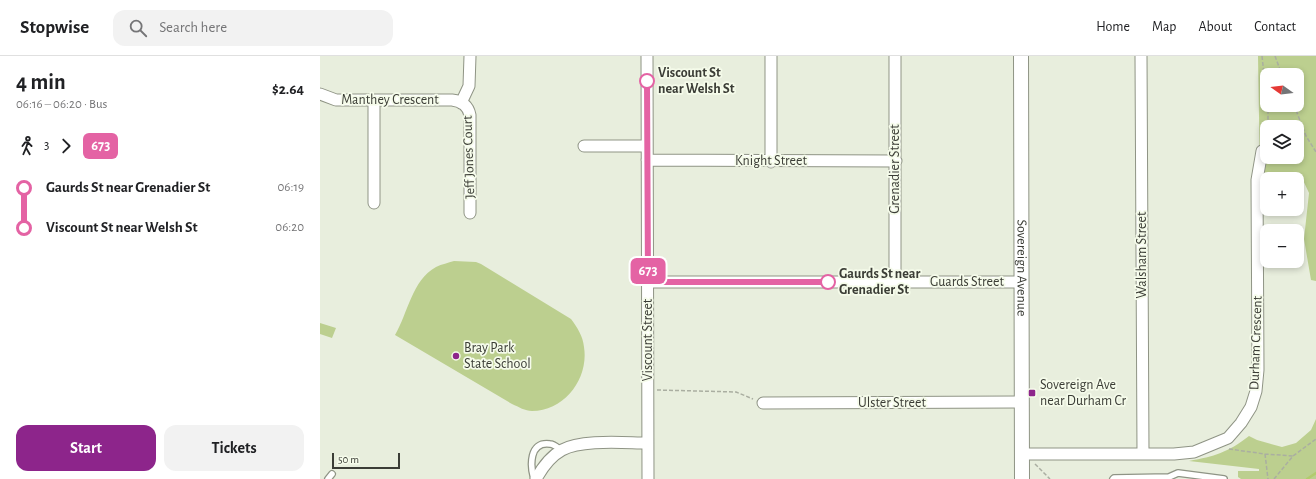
<!DOCTYPE html>
<html lang="en">
<head>
<meta charset="utf-8">
<style>
  :root { --surface:#fff; --page:#f2f2f2; --text:#202124; --muted:#757577; --line:#e0e0e0; --accent:#8d258b }
  body { margin:0; font-family:"Alegreya Sans",sans-serif; background:var(--page); color:var(--text); height:100vh; display:flex; flex-direction:column; font-size:15px; white-space:nowrap }
  * { box-sizing:border-box; margin:0 }
  p { font-size:13px; color:var(--muted) }
  .icon { flex:none; width:22px; height:22px; fill:none; stroke:currentColor; stroke-width:2; stroke-linecap:round; stroke-linejoin:round }
  .map { position:relative; flex:1; overflow:hidden }
  .panel { display:flex; flex-direction:column; background:var(--surface); width:320px }
  .panel>* { flex:none }
  .badge { padding:0 8px; border-radius:6px; font-size:14px; line-height:26px }
  .needle { width:26px; rotate:284deg }
  .buttons { position:absolute; left:940px; top:12px; display:grid; gap:8px }
  .buttons a { display:grid; place-items:center; width:44px; height:44px; border-radius:8px; background:var(--surface); box-shadow:0 2px 6px #0003; font-size:20px }
  .scale { position:absolute; left:12px; bottom:10px; width:68px; box-sizing:border-box; padding-left:4px; border:2px solid #3b3d36; border-top:0; font-size:11px; line-height:14px; white-space:nowrap; color:#3b3d36; -webkit-text-stroke:3px #f5fbea; paint-order:stroke }
  .map>.badge { position:absolute; translate:-50% -50%; box-shadow:0 0 0 2px #fff }
  .legs { display:flex; align-items:center; gap:6px; height:44px; padding:0 16px; font-size:13px }
  .legs p { margin-inline-start:auto }
  .summary { display:flex; align-items:center; justify-content:space-between; height:68px; padding:0 16px }
  h1 { font-size:22px; font-weight:600; line-height:30px }
  .primary-button { display:flex; gap:8px; margin-top:auto; padding:8px 16px }
  .primary-button a { flex:1; height:46px; border-radius:12px; background:var(--accent); color:#fff; font-size:16px; font-weight:600; line-height:46px; text-align:center }
  .primary-button a+a { background:var(--page); color:var(--text) }
  ul { padding:0 16px; list-style:none }
  li { display:flex; align-items:center; gap:14px; height:40px; font-size:15px }
  li i { display:grid; place-items:center; width:6px; height:100%; margin:0 5px; background:currentColor }
  li i::after { content:''; width:10px; height:10px; margin:-5px; border:3px solid; border-radius:50%; background:var(--surface) }
  li p { margin-inline-start:auto }
  li:first-child i { background:linear-gradient(#0000 50%,currentColor 0) }
  li:last-child i { background:linear-gradient(currentColor 50%,#0000 0) }
  header { display:flex; align-items:center; gap:24px; box-sizing:border-box; height:56px; padding:0 20px; background:var(--surface); border-bottom:1px solid var(--line) }
  header strong { font-size:19px }
  nav { display:flex; gap:22px; margin-inline-start:auto; font-size:14px }
  .search { width:280px; height:36px; background:var(--page); display:flex; align-items:center; gap:10px; box-sizing:border-box; padding:0 14px; border-radius:12px; color:var(--muted); font-size:15px }
  main { display:flex; flex:1; min-height:0 }
  .map>svg:first-child { display:block }
  .green { fill:#bccf8f; fill-rule:evenodd }
  .lines { fill:none; stroke-linecap:round; stroke-linejoin:round }
  .stream { stroke:#b2cb6e; stroke-width:2.5 }
  .service-casing { stroke:#8f9485; stroke-width:8 }
  .minor-casing { stroke:#8f9485; stroke-width:13 }
  .tertiary-casing { stroke:#8f9485; stroke-width:16 }
  .path { stroke:#aaaea1; stroke-width:1.5; stroke-dasharray:4 2; stroke-linecap:butt }
  .service { stroke:#fff; stroke-width:5.5 }
  .minor { stroke:#fff; stroke-width:11 }
  .tertiary { stroke:#fff; stroke-width:14 }
  .line-1-casing { stroke:#fff; stroke-width:9 }
  .line-1 { stroke:#e463a4; stroke-width:6 }
  .stop-1-dot { fill:#fff; stroke:#e463a4; stroke-width:2 }
  .poi-dot { fill:#8d258b; stroke:#f5fbea; stroke-width:1.5 }
  .labels { text-anchor:middle; dominant-baseline:central; stroke-width:3.5; stroke-linejoin:round; paint-order:stroke }
  .stop-label { font-size:14px; font-weight:bold; fill:#3b3d36; stroke:#f5fbea; text-anchor:start }
  .street-label { font-size:14px; fill:#3b3d36; stroke:#f5fbea }
  .poi-label { font-size:14px; fill:#3b3d36; stroke:#f5fbea; text-anchor:start }
</style>
</head>
<body>
<header>
<strong>Stopwise</strong>
<div class="search"><svg class="icon" aria-label="search" viewBox="0 0 24 24"><circle cx="10" cy="10" r="6"/><path d="M15 15l6 6"/></svg>Search here</div>
<nav><a>Home</a><a>Map</a><a>About</a><a>Contact</a></nav>
</header>
<main>
<section class="panel">
<div class="summary"><div><h1>4 min</h1><p>06:16 – 06:20 · Bus</p></div><b>$2.64</b></div>
<div class="legs"><svg class="icon" aria-label="walk" viewBox="0 0 24 24"><circle cx="13" cy="4" r="2"/><path d="M13 8l-2 6 4 7M11 14l-3 7M7 12l3-4h3l4 4"/></svg>3<svg class="icon" aria-label="forward" viewBox="0 0 24 24"><path d="M9 5l7 7-7 7"/></svg><b class="badge" style="background:#e463a4;color:#fff">673</b></div>
<ul>
<li><i style="color:#e463a4"></i><b>Gaurds St near Grenadier St</b><p>06:19</p></li>
<li><i style="color:#e463a4"></i><b>Viscount St near Welsh St</b><p>06:20</p></li>
</ul>
<div class="primary-button"><a>Start</a><a>Tickets</a></div>
</section>
<div class="map">
<svg width="996" height="423" viewBox="0 0 996 423">
  <rect width="100%" height="100%" fill="#e8eedd"/>
  <path class="green" d="M938,0H996V225L991,224L984,183L989,137L982,122L940,120ZM947,19H977V49H947ZM947,71H977V101H947Z
    M134,205L156,206L161,208L251,263C257,271 263,280 264,291C269,322 245,355 212,355C205,355 199,351 192,348L75,279C88,257 92,224 116,211C122,208 128,207 134,205Z
    M0,267L16,272L12,282L0,278Z
    M996,363V423H921L918,421V415H939V413L869,405C895,400 907,397 929,380L937,384L962,391L976,387L991,374Z"/>
  <g class="lines">
    <path class="stream" d="M987,423L996,417"/>
    <defs>
      <path id="service" d="M8,423L12,418
        M214,423C210,410 209,385 230,388C234,388 238,392 241,394
        M793,423L794,422L849,421L858,417L904,423"/>
      <path id="minor" d="M327,0L328,423
        M451,0V106
        M575,0V226
        M821,0L823,397
        M0,38L16,44H132C141,45 148,49 150,59V157
        M54,45V147
        M141,47L149,30L150,0
        M264,90H327
        M327,104L576,105
        M328,226H702
        M443,347L702,346
        M702,398H854L874,396L908,382L921,367L931,351L936,335L938,314L937,124L942,95
        M216,423C222,412 231,400 242,394C262,383 305,387 327,387"/>
      <g id="tertiary">
        <path id="s1" d="M701,0L702,423"/>
      </g>
    </defs>
    <use href="#service" class="service-casing"/>
    <use href="#minor" class="minor-casing"/>
    <use href="#tertiary" class="tertiary-casing"/>
    <path class="path" d="M942,0L948,55V71
      M955,0L962,19
      M974,49L986,80L996,96
      M337,334L416,336L433,343
      M909,393L945,398L973,400
      M945,398L948,423
      M715,408L730,423
      M954,423L973,400L996,383"/>
    <use href="#service" class="service"/>
    <use href="#minor" class="minor"/>
    <use href="#tertiary" class="tertiary"/>
  </g>
  <g class="lines">
    <defs>
      <path id="line-1" d="M327,25L328,226H508"/>
    </defs>
    <use href="#line-1" class="line-1-casing"/>
    <use href="#line-1" class="line-1"/>
  </g>
  <g class="stop-1-dot">
    <circle cx="327" cy="25" r="7"/>
    <circle cx="508" cy="226" r="7"/>
  </g>
  <g class="poi-dot">
    <circle cx="136" cy="300" r="4"/>
    <rect x="708" y="333" width="8" height="8" rx="2"/>
  </g>
  <g class="labels">
    <g class="stop-label">
      <text x="338" y="17">Viscount St<tspan x="338" dy="16">near Welsh St</tspan></text>
      <text x="519" y="218">Gaurds St near<tspan x="519" dy="16">Grenadier St</tspan></text>
    </g>
    <g class="street-label">
      <text x="70" y="44">Manthey Crescent</text>
      <text transform="translate(149 101) rotate(-92)">Jeff Jones Court</text>
      <text x="451" y="105">Knight Street</text>
      <text transform="translate(575 113) rotate(-90)">Grenadier Street</text>
      <text transform="translate(822 199) rotate(-90)">Walsham Street</text>
      <text stroke="none"><textPath href="#s1" startOffset="212">Sovereign Avenue</textPath></text>
      <text x="647" y="226">Guards Street</text>
      <text transform="translate(328 284) rotate(-90)">Viscount Street</text>
      <text transform="translate(936 287) rotate(-88)">Durham Crescent</text>
      <text x="572" y="347">Ulster Street</text>
    </g>
    <g class="poi-label">
      <text x="144" y="292">Bray Park<tspan x="144" dy="16">State School</tspan></text>
      <text x="720" y="329">Sovereign Ave<tspan x="720" dy="16">near Durham Cr</tspan></text>
    </g>
  </g>
</svg>
<div class="buttons">
<a><svg class="needle" viewBox="-14 -14 28 28"><path d="M0-13l5 13h-10z" fill="#e53935"/><path d="M0 13l5-13h-10z" fill="#757577"/></svg></a>
<a><svg class="icon" aria-label="layers" viewBox="0 0 24 24"><path d="M12 4l9 5-9 5-9-5zM3 14l9 5 9-5"/></svg></a>
<a>+</a>
<a>−</a>
</div>
<div class="scale">50 m</div>
<b class="badge" style="left:328px;top:215px;background:#e463a4;color:#fff">673</b>
</div>
</main>
</body>
</html>
